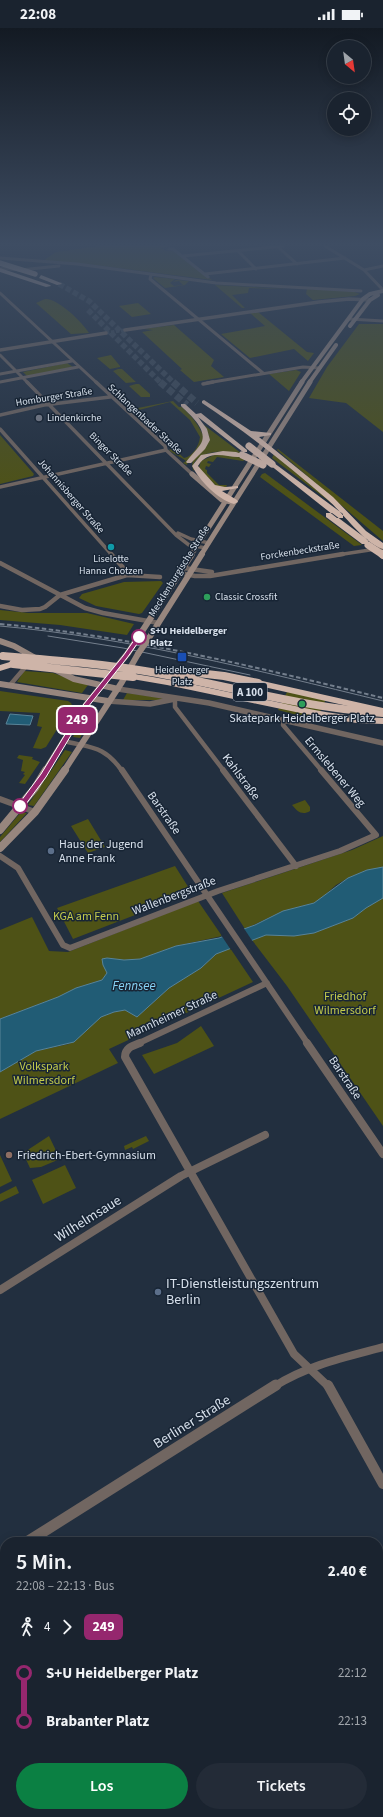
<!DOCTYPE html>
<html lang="de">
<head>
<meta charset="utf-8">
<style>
  :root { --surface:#1a232f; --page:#232b37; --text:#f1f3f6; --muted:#9fa4aa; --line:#38404b; --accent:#0b8043 }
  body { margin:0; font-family:"Source Sans 3",sans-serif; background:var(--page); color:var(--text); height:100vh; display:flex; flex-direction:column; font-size:15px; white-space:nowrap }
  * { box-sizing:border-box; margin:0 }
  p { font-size:13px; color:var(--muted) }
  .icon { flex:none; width:22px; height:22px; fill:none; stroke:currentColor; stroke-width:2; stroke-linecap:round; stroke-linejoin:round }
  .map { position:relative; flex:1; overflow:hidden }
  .sheet { position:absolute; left:0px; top:1509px; width:383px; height:280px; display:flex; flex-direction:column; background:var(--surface); border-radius:16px 16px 0 0; box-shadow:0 2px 10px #0003,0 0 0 1px var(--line) }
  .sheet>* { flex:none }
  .badge { padding:0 8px; border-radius:6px; font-size:14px; line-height:26px }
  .needle { width:26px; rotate:151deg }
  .buttons { position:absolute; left:327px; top:12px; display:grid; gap:8px }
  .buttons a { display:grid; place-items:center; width:44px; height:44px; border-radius:50%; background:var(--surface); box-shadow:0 2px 10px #0003,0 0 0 1px var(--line); font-size:20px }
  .map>.badge { position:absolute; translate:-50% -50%; box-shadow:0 0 0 2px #fff }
  .legs { display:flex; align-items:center; gap:6px; height:44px; padding:0 16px; font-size:13px }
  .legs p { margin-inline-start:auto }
  .headline { display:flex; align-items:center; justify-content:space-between; height:68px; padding:0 16px }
  h1 { font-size:22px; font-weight:600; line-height:30px }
  .button { display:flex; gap:8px; margin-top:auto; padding:8px 16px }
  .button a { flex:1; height:46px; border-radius:24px; background:var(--accent); color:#fff; font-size:16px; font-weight:600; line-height:46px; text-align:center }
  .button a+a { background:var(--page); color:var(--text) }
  ul { padding:0 16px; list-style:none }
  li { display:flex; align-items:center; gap:14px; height:48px; font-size:15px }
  li i { display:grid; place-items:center; width:6px; height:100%; margin:0 5px; background:currentColor }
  li i::after { content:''; width:10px; height:10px; margin:-5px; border:3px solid; border-radius:50%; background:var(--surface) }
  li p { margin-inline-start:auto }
  li:first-child i { background:linear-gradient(#0000 50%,currentColor 0) }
  li:last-child i { background:linear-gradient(currentColor 50%,#0000 0) }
  .status { display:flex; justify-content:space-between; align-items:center; height:28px; padding:0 20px; background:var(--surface); direction:ltr }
  .status svg { height:11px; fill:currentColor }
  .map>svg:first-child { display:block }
  .green { fill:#4e5216 }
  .water { fill:#215c75; stroke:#588498 }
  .pier { fill:#222f3f }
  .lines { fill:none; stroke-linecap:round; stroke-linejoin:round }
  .tertiary-tunnel { stroke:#3d4a59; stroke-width:3.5; stroke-dasharray:3.5 1.5; stroke-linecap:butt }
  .motorway-tunnel-far1 { stroke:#3d4a59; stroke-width:5.5; stroke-dasharray:5.5 2.5; stroke-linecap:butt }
  .motorway-tunnel { stroke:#3d4a59; stroke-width:7; stroke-dasharray:7 3.5; stroke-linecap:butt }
  .minor-far5 { stroke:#716661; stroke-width:3 }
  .minor-far4 { stroke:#716661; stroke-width:3.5 }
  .minor-far3 { stroke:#716661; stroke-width:4.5 }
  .minor-far2 { stroke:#716661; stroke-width:6 }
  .minor-far1 { stroke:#716661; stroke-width:8 }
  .minor { stroke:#716661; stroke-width:10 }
  .tertiary-far3 { stroke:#716661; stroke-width:3.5 }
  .tertiary-far2 { stroke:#716661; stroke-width:5.5 }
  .tertiary-far1 { stroke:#716661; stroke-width:8 }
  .tertiary { stroke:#716661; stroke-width:11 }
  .secondary-far4 { stroke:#97867e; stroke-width:4 }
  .secondary-far3 { stroke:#97867e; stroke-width:5 }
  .secondary-far2 { stroke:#97867e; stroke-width:6 }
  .secondary-far1 { stroke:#97867e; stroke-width:8 }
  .secondary { stroke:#97867e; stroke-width:12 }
  .motorway { fill:#ceb4a8; fill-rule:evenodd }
  .tram { stroke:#747f8d; stroke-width:1 }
  .rail { stroke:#747f8d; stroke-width:2; stroke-dasharray:4.5 2.5; stroke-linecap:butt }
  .secondary-bridge { stroke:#97867e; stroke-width:6 }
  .motorway-bridge-far2 { stroke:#ceb4a8; stroke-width:5.5 }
  .motorway-bridge-far1 { stroke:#ceb4a8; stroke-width:7 }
  .motorway-bridge { stroke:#ceb4a8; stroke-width:8 }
  .line-1 { fill:#95276e; stroke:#fff }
  .worship-dot { fill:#6b7280; stroke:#182535; stroke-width:1.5 }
  .culture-dot { fill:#0f9aa8; stroke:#182535; stroke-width:1.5 }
  .leisure-dot { fill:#2e9e5b; stroke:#182535; stroke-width:1.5 }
  .stop-1-dot { fill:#fff; stroke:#95276e; stroke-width:2 }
  .transit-dot { fill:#1a4fb4; stroke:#182535; stroke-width:1.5 }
  .service-dot { fill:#5c6f8a; stroke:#182535; stroke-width:1.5 }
  .education-dot { fill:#8d6e63; stroke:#182535; stroke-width:1.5 }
  .labels { text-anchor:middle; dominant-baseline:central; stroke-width:3; stroke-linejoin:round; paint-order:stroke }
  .far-street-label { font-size:10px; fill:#d7e0eb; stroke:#182535 }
  .far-poi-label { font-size:10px; fill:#d7e0eb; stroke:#182535; text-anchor:start }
  .far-stop-label { font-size:10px; font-weight:bold; fill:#d7e0eb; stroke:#182535; text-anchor:start }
  .shield { fill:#182535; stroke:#9ea8b4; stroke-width:1 }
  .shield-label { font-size:11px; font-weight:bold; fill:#d7e0eb }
  .poi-label { font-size:12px; fill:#d7e0eb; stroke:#182535; text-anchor:start }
  .street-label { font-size:12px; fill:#d7e0eb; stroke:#182535 }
  .park-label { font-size:12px; fill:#c3cb4b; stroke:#182535 }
  .water-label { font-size:13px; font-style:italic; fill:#87d3f6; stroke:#182535 }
  .near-street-label { font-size:14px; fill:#d7e0eb; stroke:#182535 }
  .near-poi-label { font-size:14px; fill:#d7e0eb; stroke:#182535; text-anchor:start }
</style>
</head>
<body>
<div class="status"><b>22:08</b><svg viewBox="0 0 49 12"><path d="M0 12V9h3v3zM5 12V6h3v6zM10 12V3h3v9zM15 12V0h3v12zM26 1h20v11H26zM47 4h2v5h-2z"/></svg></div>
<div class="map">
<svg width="383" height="1789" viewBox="0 0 383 1789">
  <rect width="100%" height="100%" fill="#222f3f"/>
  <path class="green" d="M100,218H170L161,220L166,223H173L212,252L95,237L43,233L56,224Z
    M155,249L175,251L170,255L174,258L183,257L179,253L173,254L176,252L189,253L185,257L165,260L153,250Z
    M215,257L288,261L249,260L248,265L232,267L245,280H242Z
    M307,261L352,263L360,266L355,268L313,272L306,266Z
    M45,271C58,270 83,295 89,305L71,306L36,275Z
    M138,275L151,286L132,289L119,278Z
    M258,284L307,324L314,325L308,333L294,321L250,330L221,306L265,298L250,285Z
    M359,296H383V404L346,375L309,370L327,339Z
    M174,297L214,332L211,338L224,349L194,354L180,342L182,341L142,304L153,302L143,301Z
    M111,327L120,338V339L110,341L97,330Z
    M67,335L73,339L27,348L23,344Z
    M118,341H122L136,354L126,355L113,343Z
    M296,342L301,344L289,363L269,346Z
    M136,356H139L150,366V369H141L129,358Z
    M173,373L179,379H182C193,389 199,398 205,411L188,433L187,437L183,435L186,433C180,428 173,426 169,422L173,420L184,430C193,428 199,418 200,409L190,392L170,374L135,383L133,381Z
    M204,397L241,425C225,424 205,420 194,435V443C187,432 203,418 209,408Z
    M0,407L34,446L33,448L0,456Z
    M278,421L383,503V513L277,422Z
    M216,426H227L246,431L243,433L217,429L213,434L208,433L207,435L211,436L209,439L206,438L205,441L207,442V445L219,457H227L225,461L216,458L200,442L199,439L201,433Z
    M274,426L338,480L272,430Z
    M265,445L362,517L354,518L260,449L262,446Z
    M161,553L163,555L142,585L139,586L96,578L79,570L82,566L124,554Z
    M0,582L29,585H87L134,596L127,607L60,597L0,592Z
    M24,643L53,645L88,657L82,665L17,654Z
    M289,660L327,669L316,692L278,682Z
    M0,663L68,673L71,675L72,677L46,719L41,721L33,720L42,699L37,698L40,685L0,683Z
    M127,665L163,670L162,672H123Z
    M90,679L97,680L80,710L73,709Z
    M65,722L72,724L34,778L28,777Z
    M19,727L33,729L32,731L40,734L25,756L19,755L25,747L23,746L25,744L21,743L23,732L17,730Z
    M305,772L310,779V783C302,788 297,783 292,777Z
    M21,784L27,785L0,814V809Z
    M88,791L105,819L88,825L71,798Z
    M383,808V839L367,842L348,850L336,857L317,874L283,883L245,901L222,865L352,822Z
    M175,838L192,865L73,911L57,880Z
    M383,870V1098L287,958L252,912L266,907L294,908L314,905L353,890L366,880Z
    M198,873L222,908L176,918L140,931L124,932L107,930L103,931L107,945L102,952L76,960L58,969L0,991V902L32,889L49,923L68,924Z
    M230,920L253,954L109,1021L118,1035L0,1091V1044L36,1023L69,1016L77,1011L90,997L101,989L114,984L125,982L137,989L169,960L201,940L216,926Z
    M201,998L214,1018L154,1046L142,1027L177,1015Z
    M49,1108L60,1131L41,1139L30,1140L23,1125Z
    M146,1108L149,1113L133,1121L132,1119L125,1122L124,1118Z
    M0,1127L12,1153L0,1159Z
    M65,1137L76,1160L43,1176L32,1152Z
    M16,1158L19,1165L0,1174V1166Z"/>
  <path class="water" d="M10,686L33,688L30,697L6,696Z
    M383,839V870L366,880L353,890L314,905L294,908L266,907L216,926L201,940L169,960L137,989L125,982L114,984L101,989L74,1014L36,1023L0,1044V991L58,969L76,960L102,952L107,945L103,937L102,931L107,930L124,932L140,931L176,918L219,910L255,897L283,883L314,875L348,850L367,842Z"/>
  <path class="pier" d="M243,899L253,914L231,922L221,907Z"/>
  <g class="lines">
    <path class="tertiary-tunnel" d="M106,305L125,302"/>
    <path class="motorway-tunnel-far1" d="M59,256L89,273L174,355
      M88,282L161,355"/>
    <path class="motorway-tunnel" d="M160,354L187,377
      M173,354L197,375"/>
    <path class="minor-far5" d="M325,218L364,242L383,262
      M278,219L297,236
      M169,221H173L208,249
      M238,223L256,241
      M183,228L283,218
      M0,230L77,236L216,255L361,263
      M0,240L20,242L59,238
      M364,242L383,238
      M205,246L345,230
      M151,247L150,251L263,345
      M0,265L97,355
      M349,291L383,293
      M0,327L28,355
      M0,346L72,333
      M0,354L78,339
      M207,355L303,339L320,340"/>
    <path class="minor-far4" d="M27,354L176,507L189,517L206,520
      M96,354L165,418L166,422L192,446
      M203,356L213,354
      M0,387L44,377L110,369
      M0,401L112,527
      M0,459L166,422
      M178,505L191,511L209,515
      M337,527L383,520"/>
    <path class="minor-far3" d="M111,526L127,544V547
      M0,535L85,580L103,585L159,595
      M184,540L212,544
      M180,545L195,548H210L343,526
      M0,578L22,582L40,581L45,579L60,567L127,547L160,549
      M10,657L28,636
      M175,671V679L224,743
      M284,692L283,697L322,743
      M64,713C92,720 105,718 122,743"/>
    <path class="minor-far2" d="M122,742L308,1016
      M223,742L296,838
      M0,771L35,784
      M0,828L18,840L63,917L70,920L218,863L340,823L376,807L321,742
      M137,1016L267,955"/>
    <path class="minor-far1" d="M140,1015C132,1018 125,1020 125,1029L294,1326L328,1358
      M307,1015L383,1126
      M0,1262L181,1148L265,1107"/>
    <path class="minor" d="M328,1357L383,1456
      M0,1742L4,1727"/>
    <path class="tertiary-far3" d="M125,302L319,274L349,271L370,272
      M0,322L106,305"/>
    <path class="tertiary-far2" d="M118,661L209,675L383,715
      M108,673L150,676L175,671"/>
    <path class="tertiary-far1" d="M275,1358C308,1337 346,1329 383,1319"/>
    <path class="tertiary" d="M27,1514L276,1357
      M0,1531L5,1528"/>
    <path class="secondary-far4" d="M350,298L370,272L378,267
      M301,355L363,271L370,266L383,263
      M309,355L336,317"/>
    <path class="secondary-far3" d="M192,446L222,472L231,474
      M191,527L302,354
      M201,527L310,354"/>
    <path class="secondary-far2" d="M139,608L192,526
      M149,610L202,526
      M0,613L14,618L39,632
      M50,639L74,651L118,661
      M0,656L108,673
      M45,743L86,677L128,625
      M64,743L122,654L138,626"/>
    <path class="secondary-far1" d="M0,802L35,760L46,742
      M0,820L35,784L65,742"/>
    <path class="secondary" d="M0,1726L5,1728
      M0,1755L5,1757
      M83,1784L97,1789
      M168,1784L183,1789"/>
    <path class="motorway" d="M0,240L50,257L51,258L46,259L0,244Z
      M41,247L61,255L62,256L57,257L39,250Z
      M204,372L251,403L271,405V407L259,409L333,469L366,503L383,515V521C365,516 343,485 328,472C288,437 246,404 202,375V373Z
      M181,376H185L196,386L201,385L247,422V424H243L198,389L207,401L210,412L205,421L191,435H187L186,434C190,428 196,423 200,417C210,403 190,387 181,378Z
      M223,423L236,424L245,427C235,435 211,416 198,438L215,457L225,459L238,458V460L222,463L237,472L238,474L234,476C217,471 200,453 192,438L201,427Z
      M270,435H274L343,486V490H337L270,437Z
      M326,485H332L368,512V516H362L326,489Z
      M13,633L17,636L16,638L0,643V637Z
      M135,646C181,653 226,664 272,673C309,681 345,689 383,690V696L357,695L329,691L167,657L132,651L131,649L132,647Z
      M258,652L383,680V686L255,657L254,655Z"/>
    <path class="tram" d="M0,598C132,610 255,642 383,673
      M48,608L123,620L250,647"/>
    <path class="rail" d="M0,596C130,608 256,639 383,670"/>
    <path class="secondary-bridge" d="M128,625L139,608
      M138,626L149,610"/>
    <path class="motorway-bridge-far2" d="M0,235L35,246"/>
    <path class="motorway-bridge-far1" d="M249,418L272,436
      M242,427L263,437
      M368,517L383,527"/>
    <path class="motorway-bridge" d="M382,526L383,527
      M3,628C54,632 106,636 157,645C232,659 306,680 383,685
      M13,636L133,649
      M180,643L224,648L258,655"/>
  </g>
  <linearGradient id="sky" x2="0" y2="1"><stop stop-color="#131a23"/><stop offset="0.46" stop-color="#3e4d63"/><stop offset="1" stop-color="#3e4d63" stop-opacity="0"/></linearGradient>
  <rect width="383" height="469" fill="url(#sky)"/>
  <path class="line-1" d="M139,607L142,609L127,630L88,679L46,749L23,780H18V777L41,746L83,677L123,628L137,608Z"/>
  <circle class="worship-dot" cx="39" cy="390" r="4"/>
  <circle class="culture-dot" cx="111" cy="519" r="4"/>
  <g class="leisure-dot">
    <circle cx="207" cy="569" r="4"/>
    <circle cx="302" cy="676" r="4"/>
  </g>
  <g class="stop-1-dot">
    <circle cx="139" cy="609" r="7"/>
    <circle cx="20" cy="778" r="7"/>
  </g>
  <rect class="transit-dot" x="177" y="624" width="10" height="10" rx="2"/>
  <g class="service-dot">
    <circle cx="51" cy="823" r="4"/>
    <circle cx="158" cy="1264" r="4"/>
  </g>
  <circle class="education-dot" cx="9" cy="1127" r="4"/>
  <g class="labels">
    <g class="far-street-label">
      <text transform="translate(54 369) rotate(-9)">Homburger Straße</text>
      <text transform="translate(145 391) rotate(43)">Schlangenbader Straße</text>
      <text transform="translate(111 426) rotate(45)">Binger Straße</text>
      <text transform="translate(71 468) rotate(49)">Johannisberger Straße</text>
      <text transform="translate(300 523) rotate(-9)">Forckenbeckstraße</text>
      <text transform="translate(179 543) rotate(-58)">Mecklenburgische Straße</text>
    </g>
    <g class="far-poi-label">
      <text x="47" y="390">Lindenkirche</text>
      <text x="111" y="531" text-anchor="middle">Liselotte<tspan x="111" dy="12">Hanna Chotzen</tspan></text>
      <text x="215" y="569">Classic Crossfit</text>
      <text x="182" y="642" text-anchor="middle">Heidelberger<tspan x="182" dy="12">Platz</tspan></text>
    </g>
    <g class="far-stop-label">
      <text x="150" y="603">S+U Heidelberger<tspan x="150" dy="12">Platz</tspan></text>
    </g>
    <rect class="shield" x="233" y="655" width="34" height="18" rx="3"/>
    <g class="shield-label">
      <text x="250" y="664">A 100</text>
    </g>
    <g class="poi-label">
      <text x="302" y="690" text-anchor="middle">Skatepark Heidelberger Platz</text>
      <text x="59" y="816">Haus der Jugend<tspan x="59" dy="14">Anne Frank</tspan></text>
      <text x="17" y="1127">Friedrich-Ebert-Gymnasium</text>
    </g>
    <g class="street-label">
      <text transform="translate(335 744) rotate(50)">Ermslebener Weg</text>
      <text transform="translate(241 749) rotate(53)">Kahlstraße</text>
      <text transform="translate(164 785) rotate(55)">Barstraße</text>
      <text transform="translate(174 868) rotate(-21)">Wallenbergstraße</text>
      <text transform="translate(172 987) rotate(-25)">Mannheimer Straße</text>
      <text transform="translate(345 1050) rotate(56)">Barstraße</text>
    </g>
    <g class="park-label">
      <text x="86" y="888">KGA am Fenn</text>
      <text x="345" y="968">Friedhof<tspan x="345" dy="14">Wilmersdorf</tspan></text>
      <text x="44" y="1038">Volkspark<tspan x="44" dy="14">Wilmersdorf</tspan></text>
    </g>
    <g class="water-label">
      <text x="134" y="958">Fennsee</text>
    </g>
    <g class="near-street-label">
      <text transform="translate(88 1191) rotate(-32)">Wilhelmsaue</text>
      <text transform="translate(192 1394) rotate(-32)">Berliner Straße</text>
    </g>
    <g class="near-poi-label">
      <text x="166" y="1256">IT-Dienstleistungszentrum<tspan x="166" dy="16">Berlin</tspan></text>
    </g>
  </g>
</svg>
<div class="buttons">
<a><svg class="needle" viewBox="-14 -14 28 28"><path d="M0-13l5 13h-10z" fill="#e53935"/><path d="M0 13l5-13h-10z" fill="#9fa4aa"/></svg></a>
<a><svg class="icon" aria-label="locate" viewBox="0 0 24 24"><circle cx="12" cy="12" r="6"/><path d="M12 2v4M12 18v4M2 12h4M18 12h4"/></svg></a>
</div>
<b class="badge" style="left:77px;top:692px;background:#95276e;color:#fff">249</b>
<section class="sheet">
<div class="headline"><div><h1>5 Min.</h1><p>22:08 – 22:13 · Bus</p></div><b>2.40 €</b></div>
<div class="legs"><svg class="icon" aria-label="walk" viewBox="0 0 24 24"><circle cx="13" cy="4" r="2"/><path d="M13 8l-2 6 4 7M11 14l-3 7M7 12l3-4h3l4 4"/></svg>4<svg class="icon" aria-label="forward" viewBox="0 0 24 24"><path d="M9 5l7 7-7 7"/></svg><b class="badge" style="background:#95276e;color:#fff">249</b></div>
<ul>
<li><i style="color:#95276e"></i><b>S+U Heidelberger Platz</b><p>22:12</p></li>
<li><i style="color:#95276e"></i><b>Brabanter Platz</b><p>22:13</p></li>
</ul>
<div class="button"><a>Los</a><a>Tickets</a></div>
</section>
</div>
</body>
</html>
